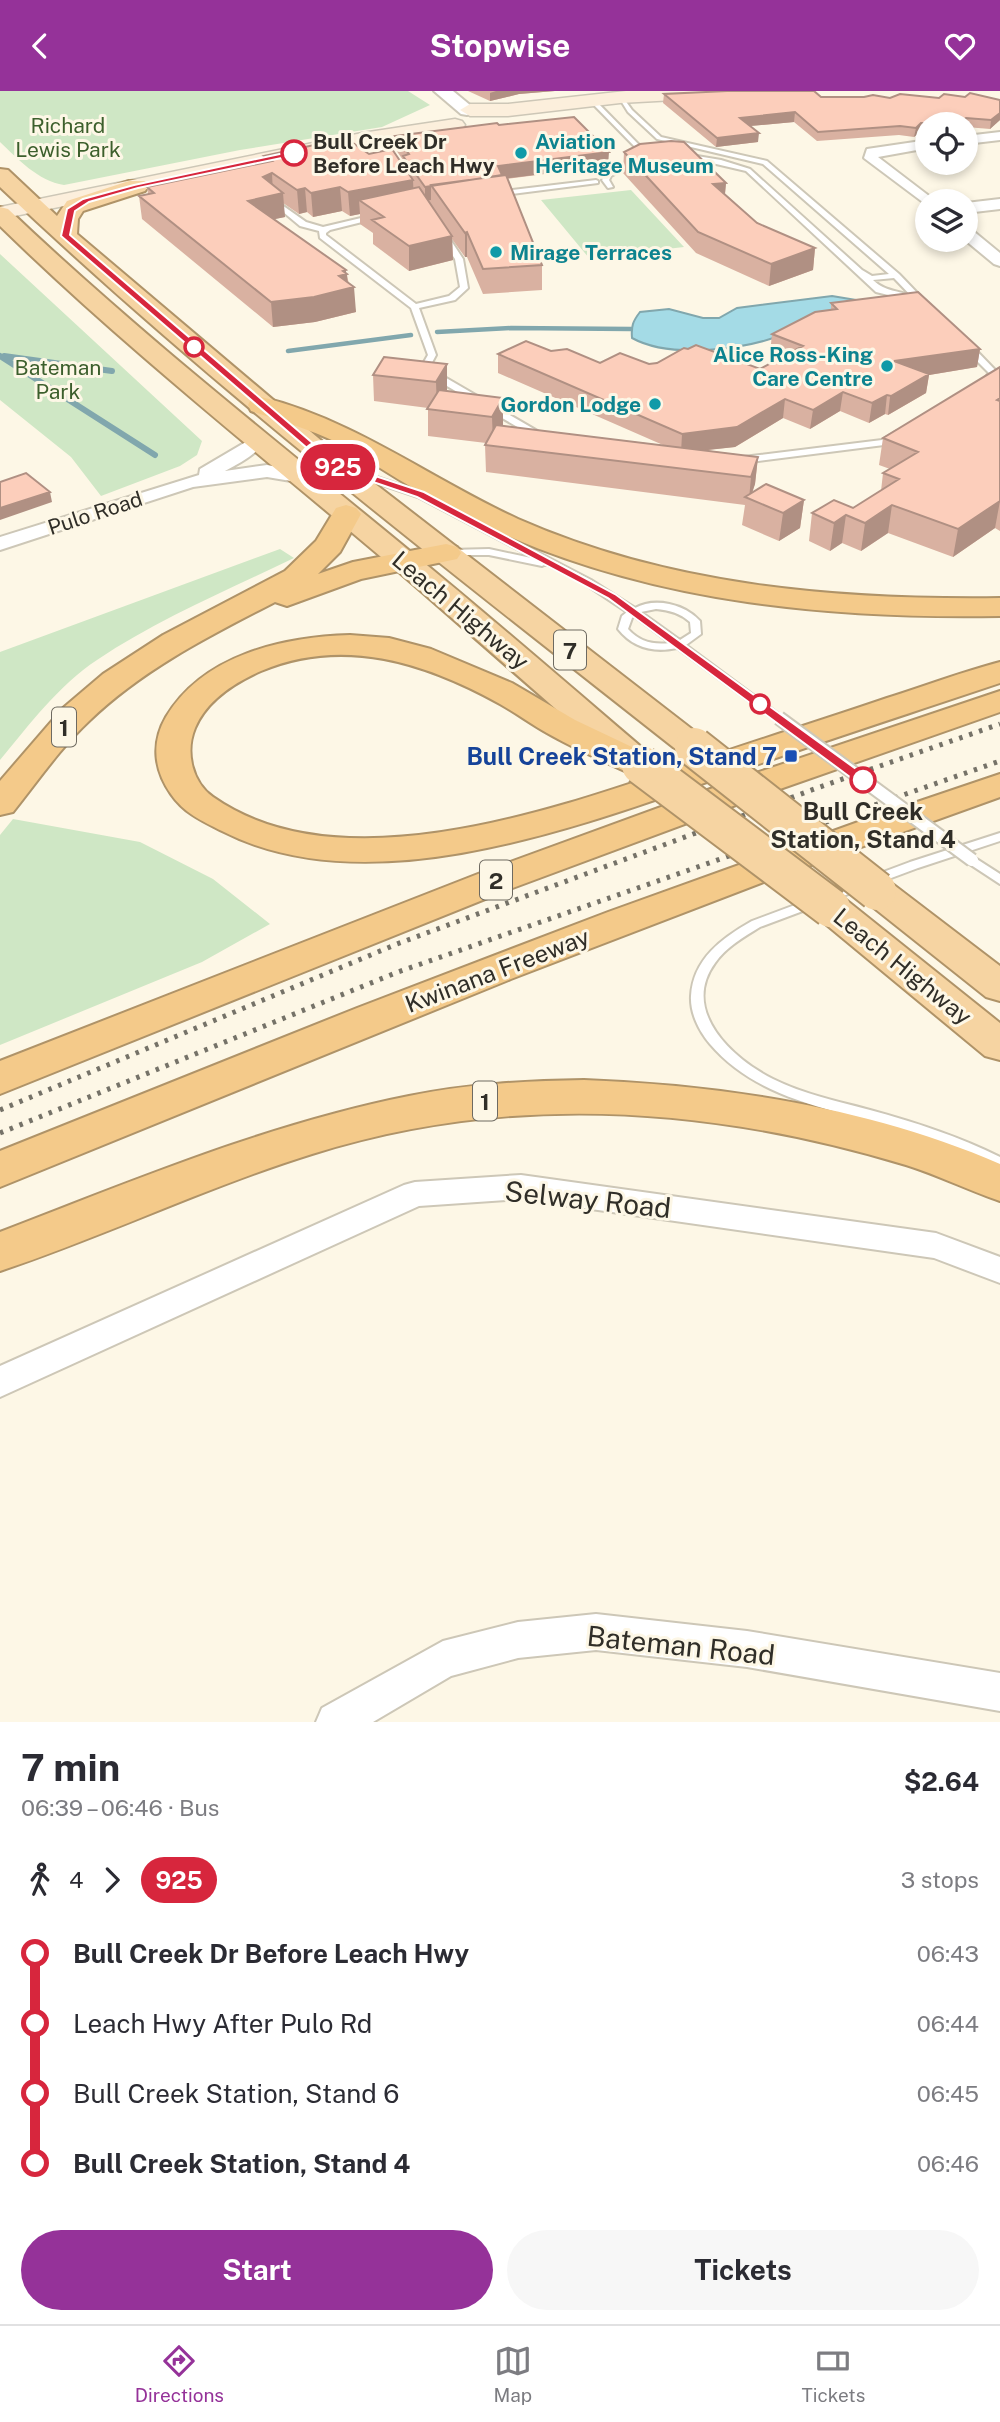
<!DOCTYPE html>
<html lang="en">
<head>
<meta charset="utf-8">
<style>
  :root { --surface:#fff; --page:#f7f7f7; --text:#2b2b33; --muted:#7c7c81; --line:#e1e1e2; --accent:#953299 }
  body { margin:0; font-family:"Public Sans",sans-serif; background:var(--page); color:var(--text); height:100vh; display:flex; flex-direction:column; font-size:26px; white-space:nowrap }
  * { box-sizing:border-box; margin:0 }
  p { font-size:23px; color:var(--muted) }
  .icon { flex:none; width:38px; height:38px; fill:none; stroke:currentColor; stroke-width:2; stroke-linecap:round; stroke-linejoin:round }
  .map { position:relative; height:1631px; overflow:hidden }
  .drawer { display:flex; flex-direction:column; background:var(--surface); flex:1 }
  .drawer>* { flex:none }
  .badge { padding:0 14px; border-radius:23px; font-size:24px; line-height:46px }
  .fabs { position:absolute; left:915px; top:21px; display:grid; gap:14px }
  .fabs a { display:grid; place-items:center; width:63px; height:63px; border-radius:50%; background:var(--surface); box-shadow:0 4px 10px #0003; font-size:35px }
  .map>.badge { position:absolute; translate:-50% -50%; box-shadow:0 0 0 4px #fff }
  .legs { display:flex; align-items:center; gap:10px; height:77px; padding:0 21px; font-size:23px }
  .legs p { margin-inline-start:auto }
  .summary { display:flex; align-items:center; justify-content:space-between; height:119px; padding:0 21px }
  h1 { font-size:38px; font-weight:700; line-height:52px }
  .primary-button { display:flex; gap:14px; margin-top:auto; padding:14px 21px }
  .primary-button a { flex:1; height:80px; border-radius:42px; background:var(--accent); color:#fff; font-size:28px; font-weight:700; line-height:80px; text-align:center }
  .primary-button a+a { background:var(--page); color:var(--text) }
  ul { padding:0 21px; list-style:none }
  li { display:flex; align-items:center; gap:24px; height:70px; font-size:26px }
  li i { display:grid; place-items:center; width:10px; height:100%; margin:0 9px; background:currentColor }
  li i::after { content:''; width:18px; height:18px; margin:-9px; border:5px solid; border-radius:50%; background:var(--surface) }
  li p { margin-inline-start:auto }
  li:first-child i { background:linear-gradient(#0000 50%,currentColor 0) }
  li:last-child i { background:linear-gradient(currentColor 50%,#0000 0) }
  header { display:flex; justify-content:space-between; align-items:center; height:91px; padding:0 21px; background:var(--accent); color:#fff; font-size:32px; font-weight:700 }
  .dock { display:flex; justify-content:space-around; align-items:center; height:98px; border-top:2px solid var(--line); background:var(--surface); font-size:19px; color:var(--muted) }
  .dock a { display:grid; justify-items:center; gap:4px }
  .dock .on { color:var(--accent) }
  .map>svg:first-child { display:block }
  .green { fill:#cfe7c5 }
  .water { fill:#a4dbe6; stroke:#81a7ad; stroke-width:2 }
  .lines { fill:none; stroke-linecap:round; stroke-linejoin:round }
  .stream-far1 { stroke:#81a7ad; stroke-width:4.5 }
  .stream { stroke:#81a7ad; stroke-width:6 }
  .service-casing { stroke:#cdc7b7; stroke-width:4 }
  .minor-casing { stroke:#cdc7b7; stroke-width:4 }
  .tertiary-casing { stroke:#cdc7b7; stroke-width:4 }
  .secondary-casing { stroke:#cdc7b7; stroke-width:3 }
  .trunk-casing { stroke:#af9368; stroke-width:4 }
  .motorway-casing { stroke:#af9368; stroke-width:4 }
  .service { fill:#fff; fill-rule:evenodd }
  .minor { fill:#fff; fill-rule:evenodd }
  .tertiary { fill:#fff; fill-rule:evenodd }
  .secondary { fill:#fcefdc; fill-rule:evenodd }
  .trunk { fill:#f6d4a2; fill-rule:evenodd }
  .motorway { fill:#f4ca8a; fill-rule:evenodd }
  .rail { stroke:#757268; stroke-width:5; stroke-dasharray:3.5 7; stroke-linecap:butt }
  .service-bridge-casing { stroke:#cdc7b7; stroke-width:16; stroke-linecap:butt }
  .trunk-bridge-casing { stroke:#af9368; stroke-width:42; stroke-linecap:butt }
  .service-bridge { stroke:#fff; stroke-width:12 }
  .trunk-bridge { stroke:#f6d4a2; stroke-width:38 }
  .wall { fill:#d9b1a1 }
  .shaded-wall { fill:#b09083 }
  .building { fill:#fccebb; stroke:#b09083; stroke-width:2 }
  .line-1 { fill:#d7263d; stroke:#fff; stroke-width:2 }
  .stop-1-dot { fill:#fff; stroke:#d7263d; stroke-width:3.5 }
  .culture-dot { fill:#0f9aa8; stroke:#fdf7e6; stroke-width:2.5 }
  .transit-dot { fill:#1a4fb4; stroke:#fdf7e6; stroke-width:2.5 }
  .labels { text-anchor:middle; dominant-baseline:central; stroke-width:6; stroke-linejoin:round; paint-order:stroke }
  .far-park-label { font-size:21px; fill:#3c5f2c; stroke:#fdf7e6 }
  .far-stop-label { font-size:21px; font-weight:bold; fill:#302e28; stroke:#fdf7e6; text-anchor:start }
  .far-culture-label { font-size:21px; font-weight:bold; fill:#0d838f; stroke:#fdf7e6; text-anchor:start }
  .far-street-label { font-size:21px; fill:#302e28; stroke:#fdf7e6 }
  .shield { fill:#fdf7e6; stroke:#6e6a61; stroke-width:2 }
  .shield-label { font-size:23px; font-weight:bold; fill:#302e28 }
  .street-label { font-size:24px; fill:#302e28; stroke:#fdf7e6 }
  .transit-label { font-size:24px; font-weight:bold; fill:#164399; stroke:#fdf7e6; text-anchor:end }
  .stop-label { font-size:24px; font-weight:bold; fill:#302e28; stroke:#fdf7e6 }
  .near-street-label { font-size:28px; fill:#302e28; stroke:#fdf7e6 }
</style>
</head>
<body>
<header><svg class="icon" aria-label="back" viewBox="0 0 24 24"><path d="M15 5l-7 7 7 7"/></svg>Stopwise<svg class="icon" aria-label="heart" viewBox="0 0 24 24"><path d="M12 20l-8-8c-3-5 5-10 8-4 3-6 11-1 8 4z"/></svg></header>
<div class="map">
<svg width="1000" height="1631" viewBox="0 0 1000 1631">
  <rect width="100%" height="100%" fill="#fdf7e6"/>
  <path class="green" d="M0,0H408L430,14L382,36L240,59L64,94C38,90 18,68 0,51Z
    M631,99L684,156L589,167L541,109Z
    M0,163L202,350L197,364L180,375L101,405L71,366L0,309Z
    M280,458L294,467C228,499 158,528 97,569C59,594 29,634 0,669V561Z
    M13,728L140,751L213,788L270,833L202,871L0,954V744Z"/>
  <path class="water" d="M832,205L856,209C831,221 807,234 782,244C742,259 670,268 632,247C631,235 633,230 640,221L669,218L703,227H719L737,217Z"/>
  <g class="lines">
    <path class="stream-far1" d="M437,241L511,237L631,238
      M288,260L411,244"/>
    <path class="stream" d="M0,265L155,364
      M4,265L112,280"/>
    <defs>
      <path id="service" d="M618,5H622L632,19L661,46L767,70L899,183L923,208L916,210L894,187L873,189C887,202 897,198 913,206V210L876,201L746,80L682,65L685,63L721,69L750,78L862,179L872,185L889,183L763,73L657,48L628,21Z
        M589,7H593L643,58L651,62V64L639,60L589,9Z
        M346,41L382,56L396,72L391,73L378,58L344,44L343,43Z
        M636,68L641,69L611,85L609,89L613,96L608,97L602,89L607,83Z
        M596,89L598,90V92L496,105L493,103L496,101Z
        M272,107L306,131L323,136L378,123V127L330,139L326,142V144L416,213L449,205L460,196L455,168L439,144L446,142L463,168L468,197L455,209L419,217L436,264L429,277L546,345V349H540L421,280L420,278L428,264L411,217L320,147L319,140L300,135L270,110L268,109Z
        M964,253H970L998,282L988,294L981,292L989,282L964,257Z
        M897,340L901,343L900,345L884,354L743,372L739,369L743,366L882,349Z
        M350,377L424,402L591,489L635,517C655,506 685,513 700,530L701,543L686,554L784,627L783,629H775L677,557C654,562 633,557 618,538L622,525L627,521L585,493L546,473L542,475L489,464H447V460L450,459L489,458L536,468L418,406L347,382V378ZM656,518C669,519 680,522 690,531L691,542L680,549L641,521ZM634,525L670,552C653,554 640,551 628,538L632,527Z
        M1000,742V750L918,777L760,836C744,846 726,856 715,872C680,920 733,968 773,988C803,1003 837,1010 870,1019C914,1031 958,1045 1000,1066V1077C988,1074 977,1067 966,1062C948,1054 930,1048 911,1042C842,1019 760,1012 710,953C699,940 690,922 691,905C693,868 722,847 752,830L910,771Z
        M972,765L1000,783V793L968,772L966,769Z"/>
      <path id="minor" d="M1000,41V49L966,53V45Z
        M928,49V57L878,66L933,108L935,110H928V115L864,67L867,58Z
        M1000,108V118L966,122V112Z
        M966,137L972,139L1000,162V175L994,173L965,149Z
        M256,345L263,347L265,351C255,364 240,372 225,380L267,374L304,381L307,385L304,389L297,391L267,386L193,396L0,459V446L199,384L200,378Z
        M521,1084L936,1142L1000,1166V1192L934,1167L521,1108L419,1115L0,1306V1275L404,1094L415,1091Z
        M596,1523L747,1540L1000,1582V1620L747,1576L596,1559L518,1567L451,1585L373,1631H316L322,1617L443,1550L518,1531Z"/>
      <path id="tertiary" d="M434,0H453L476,19L467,24L461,23Z"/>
      <path id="secondary" d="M626,0H739L730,6L620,12L508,25H470L460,19L470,13H508Z
        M455,28L462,30L465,34L462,38L362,54L0,128V116L362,42Z"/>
      <path id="trunk" d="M0,78L8,79L57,125L67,110L129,90H145L148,95L145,100L83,120L78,128L77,143L343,368L706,649L711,656L706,663L694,667L682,663C450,480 215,300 0,96Z
        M0,116L8,118C136,240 275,349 411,461C493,528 573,598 653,666L659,674L653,682L641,685L629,682C550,613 472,544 393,476C260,363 125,257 0,135Z
        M877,787L890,791L1000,875V910L986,906L864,809L858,800L864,791Z
        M831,804L845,808L1000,932V969L985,965L817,826L812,817L817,808Z"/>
      <path id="motorway" d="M261,306C355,329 431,388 518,428C670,495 836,509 1000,507V525C833,528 662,512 508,445C474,430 441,413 408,394C384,380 361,364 336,351C309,338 280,330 251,320L248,314L251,308Z
        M346,414L356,417L361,423L340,461L318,483L353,471L446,453L457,456L461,462L457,468L361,488L287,515L275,511C209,545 143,578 89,630C61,656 37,691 13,721L0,724V690L63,617L103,583L163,544L285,480L316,450L336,417Z
        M350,544L389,547L431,558L512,592L575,629L653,666L659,674L653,682L641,685L629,682C601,669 573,657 547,642C531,633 516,622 500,613C426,572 344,545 261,580C234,592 207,609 195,637C185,661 192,691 213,706C344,798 567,714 703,668C764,647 826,628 887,607C925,595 962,581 1000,571V592C917,620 833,647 750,676C598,728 376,819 222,740C202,730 184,722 171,703C154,679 151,652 166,626C203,564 282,546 350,544Z
        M1000,600V621L760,705L510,798L0,1003V970L483,781L735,689Z
        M1000,683V706L761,792L511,888L0,1096V1060L357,917L608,821L861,730Z
        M584,989C722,994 872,1017 1000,1073V1110C968,1099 938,1084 906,1074C711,1015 508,1001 312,1063C206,1096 105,1145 0,1180V1141C133,1090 268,1033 409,1005C466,993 525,990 584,989Z"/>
    </defs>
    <use href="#service" class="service-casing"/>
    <use href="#minor" class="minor-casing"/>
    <use href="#tertiary" class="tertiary-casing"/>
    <use href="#secondary" class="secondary-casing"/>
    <use href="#trunk" class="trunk-casing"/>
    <use href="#motorway" class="motorway-casing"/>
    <use href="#service" class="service"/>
    <use href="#minor" class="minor"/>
    <use href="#tertiary" class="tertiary"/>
    <use href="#secondary" class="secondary"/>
    <use href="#trunk" class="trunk"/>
    <use href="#motorway" class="motorway"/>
    <path class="rail" d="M0,1019L397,853L817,697L1000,633
      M0,1042L398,881L1000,670"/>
    <defs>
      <path id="service-bridge" d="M779,627L972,769"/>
      <path id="trunk-bridge" d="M694,656L877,800
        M641,674L831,817"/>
    </defs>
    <use href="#service-bridge" class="service-bridge-casing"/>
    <use href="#trunk-bridge" class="trunk-bridge-casing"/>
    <use href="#service-bridge" class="service-bridge"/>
    <use href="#trunk-bridge" class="trunk-bridge"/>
  </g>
  <path class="wall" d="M468,0H555L519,3L490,10Z
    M664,3L939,7L1000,9V29L990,38L966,36V33H928V42L920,41L914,46L899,44L817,50L794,31L750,35L758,51L716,56L663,12Z
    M499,34L608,75L507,88L542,174V199L483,203L467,166H465L452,148L453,169L409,180L373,153V142L360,133V123L350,125L342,120L313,126L307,121L299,123L283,112L285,126L274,128L346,181L356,221L315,231L273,236L142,128L139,105L148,103L147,96L265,71L264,65L339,55L369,63L403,75V69L396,59L395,45Z
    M624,61L726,92L725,103L757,132L815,157L813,179L769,195L696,162L623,82Z
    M831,212L980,258L977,276L929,284L926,302L888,324L885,323L869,332L840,320L810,338L783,327L735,356L705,359L758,366L755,393L752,402L804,409L800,437L779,450L742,434L745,414L486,381L485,354L486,352L428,345V317L374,310L373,284L447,273V300L503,307L502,335L663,354L498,282V263L551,260L600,272L760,278L782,266L770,262L772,243L831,219Z
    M1000,276V440L995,437L953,466L888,442L861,460L842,452L830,460L809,450L812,422L853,417L881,400L883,382L890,378L879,374L883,347Z"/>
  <path class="shaded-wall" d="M496,0H555L519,3L490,10V2Z
    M795,21L794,31L739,36L740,27Z
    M1000,22V29L990,38L991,29Z
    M966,27L965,33H960V32Z
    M921,32L920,41L914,46L916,37Z
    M759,42L758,51L716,56L717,47Z
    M609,61L608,75L502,88L440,108L498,75Z
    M272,82L273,104L283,102L285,126L251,133L248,110L263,86Z
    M413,89L414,112L359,109L360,123L350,125L348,101Z
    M726,92L724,112L713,93Z
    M431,95V109L425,110V96Z
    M340,96L342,120L313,126L311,102Z
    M305,97L307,121L299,123L297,99Z
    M467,141V166H465V142Z
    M452,145L453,169L409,180V155Z
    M815,157L813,179L769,195L771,173Z
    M346,179V183H347L348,197L354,196L356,221L315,231L273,236L271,211L339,185L343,180Z
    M980,258L977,276L929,284L926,302L888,324L894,270Z
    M447,273V300L437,318L436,291Z
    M843,301L840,320L810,338L813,319Z
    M887,304L885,323L869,332L872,312Z
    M503,307V334L493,353L492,326Z
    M785,308L783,327L735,356L681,362L682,343Z
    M758,366L755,393L750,408H749L751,386Z
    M50,401L52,411L0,429V417Z
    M804,409L800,437L779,450L783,422Z
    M1000,410L995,437L953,466L958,438Z
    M892,414L888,442L861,460L865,432Z
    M846,424L842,452L830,460L834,432Z"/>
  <path class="building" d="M727,0H814L821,6H864L873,4L890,7L900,3L939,7L944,3L965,6L970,2L1000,9V22L991,29L966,27L960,32L943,30L939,33L921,32L916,37L900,35L818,41L795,21L740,27L759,42L717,47L664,3Z
    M574,26L609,61L498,75L502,84L425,96L403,65L409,63L395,45L497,32L499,34Z
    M332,50L339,55L353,52L369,63L392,58L413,89L348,101L340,96L311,102L305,97L297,99L272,82L263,86L283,102L248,110L346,179L343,180L347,183L339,185L354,196L314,206L271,211L139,105L154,102L147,96L272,70L264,65Z
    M671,50L684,51L726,92L713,93L757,132L815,157L771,173L698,141L624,61L640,53Z
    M506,84L542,174L483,178L467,141L465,142L431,94Z
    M419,96L452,145L409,155L372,129L384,126L359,109Z
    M918,201L980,258L894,270L929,283L891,305L887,304L872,312L843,301L813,319L785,308L737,336L682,343L498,263L526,250L551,260L567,258L600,272L620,262L649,273L657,272L684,257L688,258L696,254L760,278L803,255L772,243L815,221L837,218L831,212Z
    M384,266L447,273L436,291L373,284Z
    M1000,276V307L997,309L1000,310V410L958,438L892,414L865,432L846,424L834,432L812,422L834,409L853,417L899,388L883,382L918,361L883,347Z
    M439,299L503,307L492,326L427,318Z
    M496,334L758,366L751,386L485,354Z
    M26,382L50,401L0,417V391Z
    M766,393L804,409L783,422L745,406Z"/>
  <path class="line-1" d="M294,60L296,64L138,97L89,111L75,120L70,144L336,372L424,401L615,503L867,686V692H858L608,507L417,406L329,376L61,145L67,118L83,108L134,94Z"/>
  <g class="stop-1-dot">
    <circle cx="294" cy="62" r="12"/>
    <circle cx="194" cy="256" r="9"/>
    <circle cx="760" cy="613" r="9"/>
    <circle cx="863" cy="689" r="12"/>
  </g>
  <g class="culture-dot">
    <circle cx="521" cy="62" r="7"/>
    <circle cx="496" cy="161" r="7"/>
    <circle cx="887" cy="275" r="7"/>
    <circle cx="655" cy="313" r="7"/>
  </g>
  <rect class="transit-dot" x="784" y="658" width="14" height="14" rx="3.5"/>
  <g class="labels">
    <g class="far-park-label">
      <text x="68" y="34">Richard<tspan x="68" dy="24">Lewis Park</tspan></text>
      <text x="58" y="276">Bateman<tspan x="58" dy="24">Park</tspan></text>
    </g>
    <g class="far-stop-label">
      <text x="313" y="50">Bull Creek Dr<tspan x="313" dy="24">Before Leach Hwy</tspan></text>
    </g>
    <g class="far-culture-label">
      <text x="535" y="50">Aviation<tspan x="535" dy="24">Heritage Museum</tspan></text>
      <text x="510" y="161">Mirage Terraces</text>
      <text x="873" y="263" text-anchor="end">Alice Ross-King<tspan x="873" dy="24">Care Centre</tspan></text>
      <text x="641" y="313" text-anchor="end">Gordon Lodge</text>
    </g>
    <g class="far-street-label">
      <text transform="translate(95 422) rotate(-18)">Pulo Road</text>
    </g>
    <g class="shield">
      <rect x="554" y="539.5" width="32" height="39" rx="5"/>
      <rect x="52" y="616.5" width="24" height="39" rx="5"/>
      <rect x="480" y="769.5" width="32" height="39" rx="5"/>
      <rect x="473" y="990.5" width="24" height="39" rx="5"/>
    </g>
    <g class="shield-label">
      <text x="570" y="559">7</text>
      <text x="64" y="636">1</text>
      <text x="496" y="789">2</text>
      <text x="485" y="1010">1</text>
    </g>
    <g class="street-label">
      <text transform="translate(461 519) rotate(40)">Leach Highway</text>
      <text transform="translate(903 875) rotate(39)">Leach Highway</text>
      <text transform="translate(497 879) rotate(-21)">Kwinana Freeway</text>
    </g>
    <g class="transit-label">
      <text x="777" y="665">Bull Creek Station, Stand 7</text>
    </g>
    <g class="stop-label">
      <text x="863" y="720">Bull Creek<tspan x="863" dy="28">Station, Stand 4</tspan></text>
    </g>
    <g class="near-street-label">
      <text transform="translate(588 1108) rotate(6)">Selway Road</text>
      <text transform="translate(681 1554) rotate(6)">Bateman Road</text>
    </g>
  </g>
</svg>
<div class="fabs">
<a><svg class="icon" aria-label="locate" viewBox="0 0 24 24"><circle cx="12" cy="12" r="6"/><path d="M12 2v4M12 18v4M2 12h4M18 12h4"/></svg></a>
<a><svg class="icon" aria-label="layers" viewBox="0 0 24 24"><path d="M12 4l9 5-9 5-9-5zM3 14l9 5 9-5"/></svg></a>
</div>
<b class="badge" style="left:338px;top:376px;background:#d7263d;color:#fff">925</b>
</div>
<section class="drawer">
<div class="summary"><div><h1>7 min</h1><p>06:39 – 06:46 · Bus</p></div><b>$2.64</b></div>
<div class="legs"><svg class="icon" aria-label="walk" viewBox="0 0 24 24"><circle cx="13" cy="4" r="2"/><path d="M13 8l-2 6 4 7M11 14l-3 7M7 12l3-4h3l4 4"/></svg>4<svg class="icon" aria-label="forward" viewBox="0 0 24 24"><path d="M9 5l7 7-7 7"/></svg><b class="badge" style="background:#d7263d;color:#fff">925</b><p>3 stops</p></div>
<ul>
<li><i style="color:#d7263d"></i><b>Bull Creek Dr Before Leach Hwy</b><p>06:43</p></li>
<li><i style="color:#d7263d"></i><span>Leach Hwy After Pulo Rd</span><p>06:44</p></li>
<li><i style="color:#d7263d"></i><span>Bull Creek Station, Stand 6</span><p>06:45</p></li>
<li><i style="color:#d7263d"></i><b>Bull Creek Station, Stand 4</b><p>06:46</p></li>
</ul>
<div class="primary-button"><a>Start</a><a>Tickets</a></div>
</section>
<nav class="dock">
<a class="on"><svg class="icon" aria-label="directions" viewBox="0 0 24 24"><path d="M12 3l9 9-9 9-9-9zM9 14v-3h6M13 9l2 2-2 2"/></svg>Directions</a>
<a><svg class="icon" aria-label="map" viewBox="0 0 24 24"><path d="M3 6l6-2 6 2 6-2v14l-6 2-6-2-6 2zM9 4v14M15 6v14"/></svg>Map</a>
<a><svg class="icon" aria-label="tickets" viewBox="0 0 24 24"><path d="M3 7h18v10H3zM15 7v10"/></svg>Tickets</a>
</nav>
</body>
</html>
